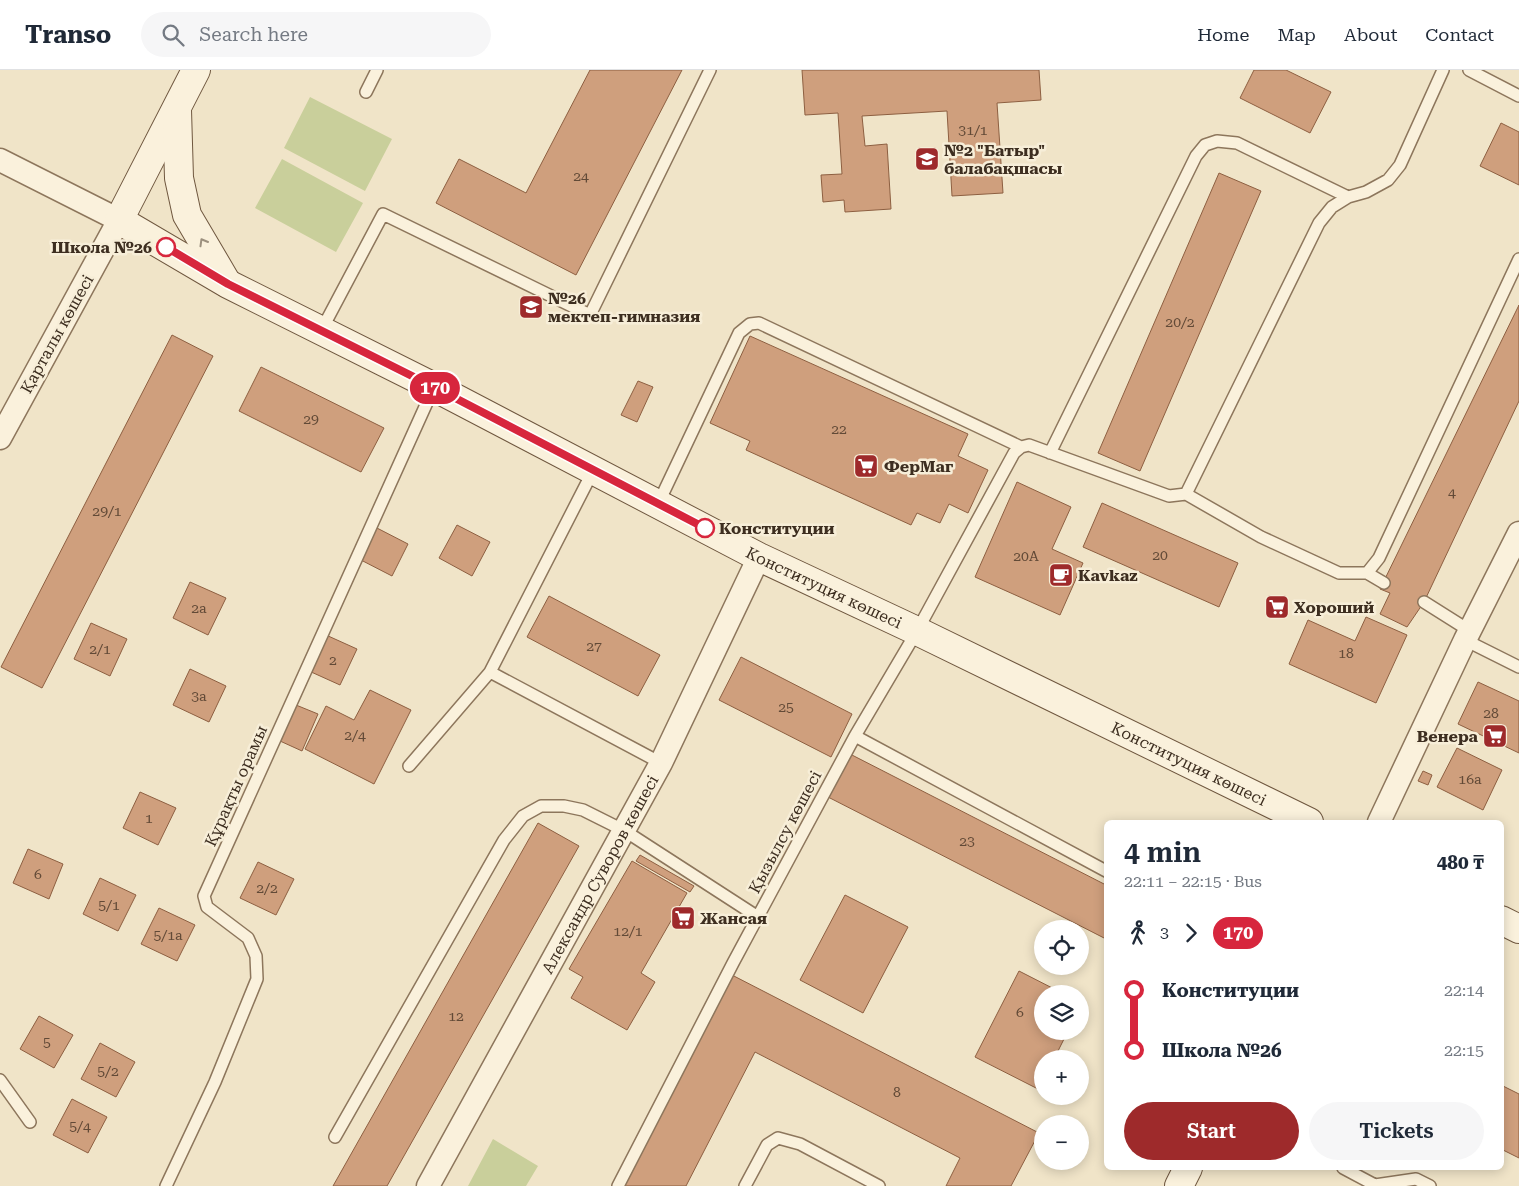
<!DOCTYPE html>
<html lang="en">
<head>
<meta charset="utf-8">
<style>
  :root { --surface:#fff; --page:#f6f6f7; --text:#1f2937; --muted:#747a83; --line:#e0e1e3; --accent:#9e2a2b }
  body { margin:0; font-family:"Roboto Serif",serif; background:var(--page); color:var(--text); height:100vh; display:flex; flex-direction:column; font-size:19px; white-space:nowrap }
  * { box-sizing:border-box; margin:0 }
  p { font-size:16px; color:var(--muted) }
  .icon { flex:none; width:28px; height:28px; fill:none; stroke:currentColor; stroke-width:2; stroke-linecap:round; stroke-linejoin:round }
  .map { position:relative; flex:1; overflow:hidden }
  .drawer { position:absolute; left:1104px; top:750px; width:400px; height:350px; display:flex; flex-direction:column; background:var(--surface); border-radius:8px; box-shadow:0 2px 12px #0003 }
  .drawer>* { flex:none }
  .badge { padding:0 10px; border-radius:16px; font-size:18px; line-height:32px }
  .controls { position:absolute; left:1034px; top:850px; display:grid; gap:10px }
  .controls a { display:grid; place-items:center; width:55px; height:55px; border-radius:50%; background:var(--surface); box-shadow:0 2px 12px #0003; font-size:25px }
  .map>.badge { position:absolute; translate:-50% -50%; box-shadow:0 0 0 2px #fff }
  .legs { display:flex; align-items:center; gap:8px; height:55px; padding:0 20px; font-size:16px }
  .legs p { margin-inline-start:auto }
  .summary { display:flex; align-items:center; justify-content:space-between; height:85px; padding:0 20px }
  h1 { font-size:28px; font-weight:600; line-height:38px }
  .action { display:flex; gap:10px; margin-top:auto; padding:10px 20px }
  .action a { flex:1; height:58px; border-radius:30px; background:var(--accent); color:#fff; font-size:20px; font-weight:600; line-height:58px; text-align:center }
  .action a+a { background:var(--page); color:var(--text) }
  ul { padding:0 20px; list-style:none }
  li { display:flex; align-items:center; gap:18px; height:60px; font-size:19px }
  li i { display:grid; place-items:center; width:8px; height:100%; margin:0 6px; background:currentColor }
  li i::after { content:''; width:12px; height:12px; margin:-6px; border:4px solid; border-radius:50%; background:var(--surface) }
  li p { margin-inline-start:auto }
  li:first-child i { background:linear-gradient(#0000 50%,currentColor 0) }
  li:last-child i { background:linear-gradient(currentColor 50%,#0000 0) }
  header { display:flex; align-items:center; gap:30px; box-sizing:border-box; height:70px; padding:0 25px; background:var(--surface); border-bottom:1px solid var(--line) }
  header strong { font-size:24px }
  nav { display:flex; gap:28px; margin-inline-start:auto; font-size:18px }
  .search { width:350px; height:45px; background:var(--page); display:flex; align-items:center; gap:12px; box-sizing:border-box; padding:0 18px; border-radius:28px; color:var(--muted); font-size:19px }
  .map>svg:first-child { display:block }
  .green { fill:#c9cf9b }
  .building { fill:#cf9f7d; stroke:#8d5f41 }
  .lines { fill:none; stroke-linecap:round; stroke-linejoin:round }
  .lane-casing { stroke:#8d765c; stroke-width:14 }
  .street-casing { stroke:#8d765c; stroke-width:25 }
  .secondary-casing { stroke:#6f573f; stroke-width:30 }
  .lane { stroke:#faf1dc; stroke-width:11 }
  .street { stroke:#faf1dc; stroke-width:22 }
  .secondary { stroke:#faf1dc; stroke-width:28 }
  .oneway { stroke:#9c907e }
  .line-1-casing { stroke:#fff; stroke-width:11 }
  .line-1 { stroke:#d7263d; stroke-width:8 }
  .stop-1-dot { fill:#fff; stroke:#d7263d; stroke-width:2.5 }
  .labels { text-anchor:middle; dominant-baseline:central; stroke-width:5; stroke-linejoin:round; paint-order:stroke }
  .number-label { font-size:14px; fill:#624a37 }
  .poi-label { font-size:16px; font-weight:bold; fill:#3d2e20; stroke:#f7eed8; text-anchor:start }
  .stop-label { font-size:16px; font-weight:bold; fill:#3d2e20; stroke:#f7eed8; text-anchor:end }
  .street-label { font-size:16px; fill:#3d2e20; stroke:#f7eed8 }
</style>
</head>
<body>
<header>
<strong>Transo</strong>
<div class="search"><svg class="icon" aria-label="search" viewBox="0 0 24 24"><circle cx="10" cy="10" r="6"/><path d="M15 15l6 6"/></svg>Search here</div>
<nav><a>Home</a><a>Map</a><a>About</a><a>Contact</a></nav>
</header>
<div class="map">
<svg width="1519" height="1116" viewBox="0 0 1519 1116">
  <rect width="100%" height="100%" fill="#f0e4c8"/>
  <path class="green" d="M310,27L392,69L365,121L284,78Z
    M282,89L363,133L336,182L255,138Z
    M493,1069L538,1096L526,1116H468Z"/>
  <path class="building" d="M590,0H682L576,205L436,133L459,89L526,123Z
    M802,0H1039L1041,30L997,33L1003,123L952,126L947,41L862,46L865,76L887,74L891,139L845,142L844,130L823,132L821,105L842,104L838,43L805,45Z
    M1254,0H1286L1331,22L1310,63L1240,28Z
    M1501,53L1519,62V115L1480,96Z
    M1219,103L1261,121L1140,401L1098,383Z
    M1519,235V331L1424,532L1407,557L1380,544L1390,523L1380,519Z
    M172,265L213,286L42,618L1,597Z
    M750,266L968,364L958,386L988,400L968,443L949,434L940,453L917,443L911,455L746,380L750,371L710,353Z
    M261,297L384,358L361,402L239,341Z
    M638,311L653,317L637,352L621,345Z
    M1017,412L1071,437L1052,479L1083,493L1060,545L975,507Z
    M1102,433L1238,493L1219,537L1083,477Z
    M457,455L490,472L472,506L439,488Z
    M375,457L408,474L392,506L359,489Z
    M190,512L226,528L208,565L173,548Z
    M549,526L660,585L638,626L527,567Z
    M1366,547L1407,565L1376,633L1289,594L1308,550L1355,571Z
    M91,553L127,569L110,606L74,589Z
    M326,565L357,579L340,615L309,601Z
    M741,587L852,644L831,687L719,630Z
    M190,599L226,616L209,652L173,635Z
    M1478,612L1519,631V683L1458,654Z
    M370,620L411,640L374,714L305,679L326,636L354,650Z
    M296,635L318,644L302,681L280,671Z
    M1457,678L1502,700L1483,740L1437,717Z
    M850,684L1106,815V869L828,727Z
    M1423,701L1432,705L1428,715L1418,711Z
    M140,722L176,738L158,775L123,758Z
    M538,753L579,776L387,1116H333Z
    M28,779L63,794L49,829L13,813Z
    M640,785L694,816L690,822L636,791Z
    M632,791L687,823L641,903L655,912L627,960L571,928L583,907L569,899Z
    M258,792L294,809L276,845L240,828Z
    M100,808L136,825L118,861L83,844Z
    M845,825L908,857L863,943L800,910Z
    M159,838L195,855L177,891L141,874Z
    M1019,901L1064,924H1042V961H1068L1054,989H1042V1011L1038,1019L975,987Z
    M730,904L1039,1063L1011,1116H946L960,1088L755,982L686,1116H621Z
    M39,946L73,965L54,998L20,979Z
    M100,973L135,992L116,1027L81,1009Z
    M1501,1015L1519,1024V1088L1501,1079Z
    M72,1029L107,1047L88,1083L53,1065Z"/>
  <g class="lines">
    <defs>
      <path id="lane" d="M1469,0L1519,26
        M366,22L377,0
        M321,261L383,144L590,245L710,0
        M1050,383L1196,86L1205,75L1217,71L1237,73L1348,127
        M593,401L490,602L661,693
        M1186,424L1319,153L1332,137L1348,127L1366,122L1388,110L1400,95L1443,0
        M658,434L739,263L750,254L759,253L1021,377
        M1367,503L1379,488L1519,189
        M1424,532L1470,561
        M1465,570L1519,597
        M855,666L1106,801
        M409,696L490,602
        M0,1010L30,1052
        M335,1067L504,770L523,746L541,736H564L583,740L625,761L758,847
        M1343,1098L1375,1115L1416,1109L1430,1116
        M166,1116L215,1012L257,909L256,886L248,868L207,837L204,826L434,317
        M618,1116L733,893L855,666L917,561L1014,383L1021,377L1029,375L1169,426L1186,424L1261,467L1339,503H1367L1384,513
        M745,1116L767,1075L778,1068L800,1074L879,1116"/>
      <g id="street">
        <path d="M0,90L119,150L0,368"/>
        <path d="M1379,752L1465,570L1519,463"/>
        <path id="s1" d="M428,1116L661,693L759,487"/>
      </g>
      <g id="secondary">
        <path id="s2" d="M196,0L119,150L228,214L434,317L759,487L917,561L1309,752"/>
        <path d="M177,40L179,108L187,145L227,213"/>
        <path d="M1501,850L1519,859"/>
        <path d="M1179,1116L1188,1098"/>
      </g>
    </defs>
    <use href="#lane" class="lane-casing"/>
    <use href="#street" class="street-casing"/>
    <use href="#secondary" class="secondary-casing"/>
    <use href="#lane" class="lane"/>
    <use href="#street" class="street"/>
    <use href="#secondary" class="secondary"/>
  </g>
  <defs><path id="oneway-chevron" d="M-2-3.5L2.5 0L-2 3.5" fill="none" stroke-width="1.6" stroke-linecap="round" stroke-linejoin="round" transform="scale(1.25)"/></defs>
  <use class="oneway" href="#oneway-chevron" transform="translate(203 172) rotate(-120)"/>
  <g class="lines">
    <defs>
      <path id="line-1" d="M166,177L228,214L434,317L705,458"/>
    </defs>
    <use href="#line-1" class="line-1-casing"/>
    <use href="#line-1" class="line-1"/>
  </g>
  <defs>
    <symbol id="school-square" viewBox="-11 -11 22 22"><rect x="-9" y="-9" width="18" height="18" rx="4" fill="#9e2a2b" stroke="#f7eed8"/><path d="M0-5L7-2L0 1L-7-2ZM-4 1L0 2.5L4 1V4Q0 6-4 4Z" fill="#fff"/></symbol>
    <symbol id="supermarket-square" viewBox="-11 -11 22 22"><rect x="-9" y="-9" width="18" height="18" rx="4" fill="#9e2a2b" stroke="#f7eed8"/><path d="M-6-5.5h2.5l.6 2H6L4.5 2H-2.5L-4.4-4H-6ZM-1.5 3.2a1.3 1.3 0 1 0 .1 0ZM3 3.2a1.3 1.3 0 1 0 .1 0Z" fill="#fff"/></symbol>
    <symbol id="cafe-square" viewBox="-11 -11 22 22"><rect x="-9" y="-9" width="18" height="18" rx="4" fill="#9e2a2b" stroke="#f7eed8"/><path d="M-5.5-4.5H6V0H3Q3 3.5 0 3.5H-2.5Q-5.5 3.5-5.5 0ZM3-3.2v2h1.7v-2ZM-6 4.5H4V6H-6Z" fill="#fff"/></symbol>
  </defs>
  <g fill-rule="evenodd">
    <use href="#school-square" x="913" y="75" width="28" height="28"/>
    <use href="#school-square" x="517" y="223" width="28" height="28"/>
    <use href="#supermarket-square" x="852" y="382" width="28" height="28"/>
    <use href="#cafe-square" x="1047" y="491" width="28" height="28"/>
    <use href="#supermarket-square" x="1263" y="523" width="28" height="28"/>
    <use href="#supermarket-square" x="1481" y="652" width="28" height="28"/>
    <use href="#supermarket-square" x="669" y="834" width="28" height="28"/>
  </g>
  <g class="stop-1-dot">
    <circle cx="166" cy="177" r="9"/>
    <circle cx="705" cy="458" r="9"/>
  </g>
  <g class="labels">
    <g class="number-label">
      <text x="973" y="60">31/1</text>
      <text x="581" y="106">24</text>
      <text x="1180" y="252">20/2</text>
      <text x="311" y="349">29</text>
      <text x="839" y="359">22</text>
      <text x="1452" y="422">4</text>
      <text x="107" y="441">29/1</text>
      <text x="1160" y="485">20</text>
      <text x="1026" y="486">20А</text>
      <text x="199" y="538">2а</text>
      <text x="594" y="576">27</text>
      <text x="100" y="579">2/1</text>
      <text x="1346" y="583">18</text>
      <text x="333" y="590">2</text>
      <text x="199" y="626">3а</text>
      <text x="786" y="637">25</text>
      <text x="1491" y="643">28</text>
      <text x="355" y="665">2/4</text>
      <text x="1470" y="709">16а</text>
      <text x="149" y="748">1</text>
      <text x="967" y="771">23</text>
      <text x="38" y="804">6</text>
      <text x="267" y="818">2/2</text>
      <text x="109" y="835">5/1</text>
      <text x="628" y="861">12/1</text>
      <text x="168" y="865">5/1а</text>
      <text x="1020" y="942">6</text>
      <text x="456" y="946">12</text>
      <text x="47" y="972">5</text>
      <text x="108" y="1001">5/2</text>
      <text x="897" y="1022">8</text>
      <text x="80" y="1056">5/4</text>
    </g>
    <g class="poi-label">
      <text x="944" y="80">№2 "Батыр"<tspan x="944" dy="18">балабақшасы</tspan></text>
      <text x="548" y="228">№26<tspan x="548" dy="18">мектеп-гимназия</tspan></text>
      <text x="884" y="396">ФерМаг</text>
      <text x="1078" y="505">Kavkaz</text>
      <text x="1294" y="537">Хороший</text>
      <text x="1478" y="666" text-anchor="end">Венера</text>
      <text x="700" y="848">Жансая</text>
    </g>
    <g class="stop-label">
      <text x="152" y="177">Школа №26</text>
      <text x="719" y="458" text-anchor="start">Конституции</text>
    </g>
    <g class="street-label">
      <text transform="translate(57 264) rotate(-61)">Қарталы көшесі</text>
      <text stroke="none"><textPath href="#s2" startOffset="964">Конституция көшесі</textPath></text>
      <text stroke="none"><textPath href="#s2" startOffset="1369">Конституция көшесі</textPath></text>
      <text transform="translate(236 716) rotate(-66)">Құрақты орамы</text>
      <text transform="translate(785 762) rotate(-62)">Қызылсу көшесі</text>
      <text stroke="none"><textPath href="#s1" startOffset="356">Александр Суворов көшесі</textPath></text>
    </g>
  </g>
</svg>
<div class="controls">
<a><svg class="icon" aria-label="locate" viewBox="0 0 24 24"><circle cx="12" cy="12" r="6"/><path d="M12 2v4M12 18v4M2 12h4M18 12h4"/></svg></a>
<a><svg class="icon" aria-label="layers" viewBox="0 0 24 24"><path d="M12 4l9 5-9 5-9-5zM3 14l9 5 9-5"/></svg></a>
<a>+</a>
<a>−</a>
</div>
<b class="badge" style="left:435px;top:318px;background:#d7263d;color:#fff">170</b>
<section class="drawer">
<div class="summary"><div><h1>4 min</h1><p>22:11 – 22:15 · Bus</p></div><b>480 ₸</b></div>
<div class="legs"><svg class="icon" aria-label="walk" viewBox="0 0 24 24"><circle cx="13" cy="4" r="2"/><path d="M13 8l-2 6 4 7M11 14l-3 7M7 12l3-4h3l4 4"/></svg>3<svg class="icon" aria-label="forward" viewBox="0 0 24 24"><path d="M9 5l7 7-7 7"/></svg><b class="badge" style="background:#d7263d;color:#fff">170</b></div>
<ul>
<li><i style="color:#d7263d"></i><b>Конституции</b><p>22:14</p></li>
<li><i style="color:#d7263d"></i><b>Школа №26</b><p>22:15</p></li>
</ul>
<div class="action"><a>Start</a><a>Tickets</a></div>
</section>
</div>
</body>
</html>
